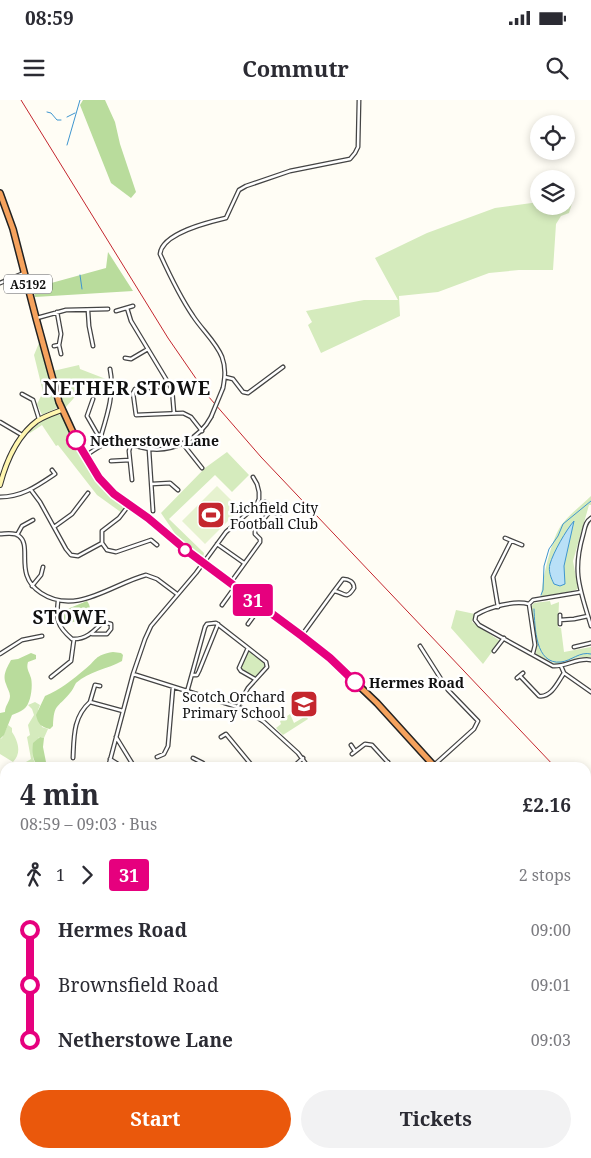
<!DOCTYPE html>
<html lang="en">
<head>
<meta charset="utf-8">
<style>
  :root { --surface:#fff; --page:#f2f2f3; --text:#2b2b33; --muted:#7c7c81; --accent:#ea580c }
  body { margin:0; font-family:"Noto Serif",serif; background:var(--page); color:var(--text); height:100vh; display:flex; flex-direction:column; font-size:19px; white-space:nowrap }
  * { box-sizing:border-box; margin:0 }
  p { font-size:16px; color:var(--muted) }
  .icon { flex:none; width:28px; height:28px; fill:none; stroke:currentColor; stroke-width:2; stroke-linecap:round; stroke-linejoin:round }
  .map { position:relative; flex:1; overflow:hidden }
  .panel { position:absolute; left:0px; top:662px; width:591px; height:396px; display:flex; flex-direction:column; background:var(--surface); border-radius:15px 15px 0 0; box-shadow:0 2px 8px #0003 }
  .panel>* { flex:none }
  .badge { padding:0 10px; border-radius:4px; font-size:18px; line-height:32px }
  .controls { position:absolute; left:530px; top:15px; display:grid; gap:10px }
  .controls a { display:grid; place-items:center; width:45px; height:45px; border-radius:50%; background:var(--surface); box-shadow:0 2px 8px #0003; font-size:25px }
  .map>.badge { position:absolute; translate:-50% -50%; box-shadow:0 0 0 2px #fff }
  .legs { display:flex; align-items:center; gap:8px; height:55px; padding:0 20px; font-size:16px }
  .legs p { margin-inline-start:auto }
  .head { display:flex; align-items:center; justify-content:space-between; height:85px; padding:0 20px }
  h1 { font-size:28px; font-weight:700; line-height:38px }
  .primary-button { display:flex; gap:10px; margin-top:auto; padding:10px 20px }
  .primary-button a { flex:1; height:58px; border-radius:30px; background:var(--accent); color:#fff; font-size:20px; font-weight:700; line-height:58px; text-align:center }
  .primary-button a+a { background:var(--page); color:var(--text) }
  ul { padding:0 20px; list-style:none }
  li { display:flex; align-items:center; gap:18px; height:55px; font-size:19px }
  li i { display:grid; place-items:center; width:8px; height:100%; margin:0 6px; background:currentColor }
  li i::after { content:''; width:12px; height:12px; margin:-6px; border:4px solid; border-radius:50%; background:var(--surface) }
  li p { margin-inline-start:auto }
  li:first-child i { background:linear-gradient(#0000 50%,currentColor 0) }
  li:last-child i { background:linear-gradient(currentColor 50%,#0000 0) }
  .status { display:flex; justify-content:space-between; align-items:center; height:35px; padding:0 25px; background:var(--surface); direction:ltr }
  .status svg { height:14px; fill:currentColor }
  header { display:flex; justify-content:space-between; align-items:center; height:65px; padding:0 20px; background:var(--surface); font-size:22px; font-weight:700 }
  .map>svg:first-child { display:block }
  .green { fill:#d5ebbd }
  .forest { fill:#b9dc9c }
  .pitch { fill:#e6f2cf }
  .water { fill:#b9e0f7; stroke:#3f96cf }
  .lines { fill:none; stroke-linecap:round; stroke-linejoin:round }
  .stream { stroke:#3f96cf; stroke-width:1 }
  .street-casing { stroke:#444; stroke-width:5 }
  .secondary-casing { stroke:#333; stroke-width:6 }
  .highway-casing { stroke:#222; stroke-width:8 }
  .street { stroke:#fff; stroke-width:2.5 }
  .secondary { stroke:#fff6b0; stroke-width:4 }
  .highway { stroke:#f5a25d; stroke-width:5 }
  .rail { stroke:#c4262e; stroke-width:1 }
  .street-bridge-casing { stroke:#444; stroke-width:5; stroke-linecap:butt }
  .street-bridge { stroke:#fff; stroke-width:2.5 }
  .line-1-casing { stroke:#fff; stroke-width:11 }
  .line-1 { stroke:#e6007e; stroke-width:8 }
  .stop-1-dot { fill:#fff; stroke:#e6007e; stroke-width:2.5 }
  .labels { text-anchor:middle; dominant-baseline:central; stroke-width:5; stroke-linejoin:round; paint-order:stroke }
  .shield { fill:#fff; stroke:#585858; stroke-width:1 }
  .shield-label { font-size:12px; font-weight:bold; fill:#111 }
  .stop-label { font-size:14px; font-weight:bold; fill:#111; stroke:#fff; text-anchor:start }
  .poi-label { font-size:14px; fill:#111; stroke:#fff; text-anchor:start }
  .district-label { font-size:19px; font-weight:bold; letter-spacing:1px; fill:#111; stroke:#fff }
</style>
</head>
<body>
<div class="status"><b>08:59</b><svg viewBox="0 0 49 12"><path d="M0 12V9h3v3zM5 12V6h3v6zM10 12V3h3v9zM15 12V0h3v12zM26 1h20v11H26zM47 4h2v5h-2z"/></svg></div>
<header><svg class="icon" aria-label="menu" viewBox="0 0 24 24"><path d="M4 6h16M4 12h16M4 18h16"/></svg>Commutr<svg class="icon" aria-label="search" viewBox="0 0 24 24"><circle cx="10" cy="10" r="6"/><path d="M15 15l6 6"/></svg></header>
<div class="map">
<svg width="591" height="1058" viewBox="0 0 591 1058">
  <rect width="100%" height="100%" fill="#fffdf5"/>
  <path class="green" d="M574,97L569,113L561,116L556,124L553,170H519L489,173L438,192L399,196L400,216L321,253L308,225L312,222L306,211L364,200H398L375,158L427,133L495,108L539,102V106H566V99Z
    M39,243L57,305V308L42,315L37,304L43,292L34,255Z
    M79,265L80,269L111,281L110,286L90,280L65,308L53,271Z
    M56,314L61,315C72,338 82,361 98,381C104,388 122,403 124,410L122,413L97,395L58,345L56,346L42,325L30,333L29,332L44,319Z
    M227,352L249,375L232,392L215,375L169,419L204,453L203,458L178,438L161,413L205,368Z
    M591,396V405H589L573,461L578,488L576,490L541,498C542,480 552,435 563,423C571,413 582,405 591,396Z
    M550,501L551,505L559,502L558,527L561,528L564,552L591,547V557H580L556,564L536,554L537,544L530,508L534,503Z
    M456,510L475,514L472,522L500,541L483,564L451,528Z
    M250,551L265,562C266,570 260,573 255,578L241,568L247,552Z
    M35,602L40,605L38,610L42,627L48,629L44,638L39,637C34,647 28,658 39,667L16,668L31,659L27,637L30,635L28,625L34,615L32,609L28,605Z
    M290,614L294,623L306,616L308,619L283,635L276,628L281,624L280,621Z
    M8,625L12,628V632C18,641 22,653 13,662L0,654V639L2,638Z"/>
  <path class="forest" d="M83,0H105L115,22L120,44L136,92L131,98L111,83L80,5Z
    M108,152L133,191L35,197L33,188L106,168Z
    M87,501C98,516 74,523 63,524L60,521V512Z
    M113,552L121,553L123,555L122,561C108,569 89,571 76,583C74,586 73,590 70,593C57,609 54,603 53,626L50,629C41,627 38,624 36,615L45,596C60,590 72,580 84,570C97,560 94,555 113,552Z
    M31,553L36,555V559L28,562C26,569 29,571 31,578C33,586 31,604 24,609C20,612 16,613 12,615L4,635L0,639V613L5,612C5,605 10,602 10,596C10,592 7,588 6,584C2,575 7,568 11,560L18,559Z
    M40,637L44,638L43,647L47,667H39C32,661 32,652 33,643Z"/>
  <path class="pitch" d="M217,386L240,409L205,444L182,421Z"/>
  <path class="water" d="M574,421L564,466L565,484L560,486L554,484C551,478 548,471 550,464C553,453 566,430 574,421Z"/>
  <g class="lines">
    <path class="stream" d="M47,12L51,13L57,20H61
      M67,17L75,13
      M67,45L80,0
      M80,175L82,189
      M541,495L543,490L544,466L549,449L558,436L563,424L591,401
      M534,509C535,527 535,565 561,562C571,561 580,551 591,554"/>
    <defs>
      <path id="street" d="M0,183L24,173
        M127,208L131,221L172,289L174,313
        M88,211L89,226L93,246
        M116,211L133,206
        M57,212L61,234L59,245L61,254
        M37,218L66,210L108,209
        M54,246L59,245
        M125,258L131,259L148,249
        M225,277L233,279L243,292L248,293L283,267
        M168,282L159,287L135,289L133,293L136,315L183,313L191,317L202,331
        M223,288C225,277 226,268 222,257C216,242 202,230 193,216C180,197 170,176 160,154C162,133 209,122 226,118L239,90L246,86L290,71L350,59L355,53L358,47L359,0
        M22,294L33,300L39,319
        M93,299L87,316L103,344
        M0,322L22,335
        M100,339C107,316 115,293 110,269
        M131,344L129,351L132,380
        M183,344L202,368
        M149,350L153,411
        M85,356C94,351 101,343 112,342C125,340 137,348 150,349C174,352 200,338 211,317
        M111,361L130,360
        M152,384L170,383L178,390
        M31,390L40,402L66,449L71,455L78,456L102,443V431L119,418L129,405
        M0,397C22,397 37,386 55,374L52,370
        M265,402L279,416
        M591,418C585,422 585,428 583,435C572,473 580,489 591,526
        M54,427L72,414L88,393
        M0,434C5,434 15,432 19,436C33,446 13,475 41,493C76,516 112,484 146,475L157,479L177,494
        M17,435L22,426L33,420
        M505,438L522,445
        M102,443L107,450L116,452L151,440L157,445
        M217,444L244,463
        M234,478L260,442V439L255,434V430L272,409
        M32,486L41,475L43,467
        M58,501C56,520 57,526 72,539C86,540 94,531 103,522L111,524V529L107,534H92
        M529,504C514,500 489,507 476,515L475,520L479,525L553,566C566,567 578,557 591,560
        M222,505L235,487
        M498,507L493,477L511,441
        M560,520L574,519L588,516
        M248,524L261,506
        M560,524V515
        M302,535L334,491C344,492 346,501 354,488C354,482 349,479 343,479L334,491
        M420,546L448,590L478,621L474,629L434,665
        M574,547L591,543
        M248,548L239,568L241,571L255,579
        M494,551L504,538
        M533,553L535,545L529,504L533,500L581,492
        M0,554L22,540L42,536
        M561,566L564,573L591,592
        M133,574L244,609L264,622L298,653L309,668
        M192,575H197L199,571L218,524
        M520,576L539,596C551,598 558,582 564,573
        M51,577L71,561L74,539
        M517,578L523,573
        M187,592L205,527L207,524L216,523L266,562L267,567L248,588L238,606
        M90,602L95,585L100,586
        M116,637L135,668
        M221,637L226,634L254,668
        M351,645L355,651
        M352,654L365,644L372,645L393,668
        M157,657L164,654L168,646L173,587
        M73,658C74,637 73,617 90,602L123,611
        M193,658L203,663L206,668
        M110,659L118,664V668
        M108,668L133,574L145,539L151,526L196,473L226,432L256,406L259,399V392L257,384L253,377
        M292,668L303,658
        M383,668L388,662
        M0,713L5,717
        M586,732L591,733
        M0,816L5,818
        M586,881L591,872
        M0,963L5,961
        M0,982L2,986L0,987
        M586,992L591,993
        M0,1032L5,1029
        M586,1036L591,1038
        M331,1054L332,1058
        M368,1054L373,1058
        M226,1056L234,1054L245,1058
        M307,1056L309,1054
        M191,1058V1055
        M251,1058L253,1054
        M400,1058L401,1054
        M434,1058L436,1054
        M545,1058V1054"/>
      <path id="secondary" d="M0,385C6,362 17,336 37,321C45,316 54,313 62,310
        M0,934L5,933
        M0,1020L5,1022
        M586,1052L591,1045
        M96,1054L105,1058
        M467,1054L475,1058
        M72,1058L73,1054
        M272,1058L275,1054"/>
      <path id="highway" d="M0,93L13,129L36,218L59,302L81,350L99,377L114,394L148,418L185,450L287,524L330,558L377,603L436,668
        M586,714L591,712
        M586,936L591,939"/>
    </defs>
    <use href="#street" class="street-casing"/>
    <use href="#secondary" class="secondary-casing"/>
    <use href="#highway" class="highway-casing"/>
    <use href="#street" class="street"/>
    <use href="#secondary" class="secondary"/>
    <use href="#highway" class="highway"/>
    <path class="rail" d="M21,0L168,238L208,296L261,357L556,668
      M586,698L591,703
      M586,830L591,828
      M0,1038L5,1036"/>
    <defs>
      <path id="street-bridge" d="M211,317L223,288"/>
    </defs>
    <use href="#street-bridge" class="street-bridge-casing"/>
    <use href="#street-bridge" class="street-bridge"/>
  </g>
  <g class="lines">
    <defs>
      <path id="line-1" d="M76,340L99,378L114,394L148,418L186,450L302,536L330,558L355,582"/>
    </defs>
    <use href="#line-1" class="line-1-casing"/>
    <use href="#line-1" class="line-1"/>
  </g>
  <defs>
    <symbol id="stadium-square" viewBox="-11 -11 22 22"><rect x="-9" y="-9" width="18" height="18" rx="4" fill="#c4262e" stroke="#fff"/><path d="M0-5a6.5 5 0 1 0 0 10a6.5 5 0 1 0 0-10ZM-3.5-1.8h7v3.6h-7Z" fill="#fff"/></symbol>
    <symbol id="school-square" viewBox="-11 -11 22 22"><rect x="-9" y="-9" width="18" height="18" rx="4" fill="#c4262e" stroke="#fff"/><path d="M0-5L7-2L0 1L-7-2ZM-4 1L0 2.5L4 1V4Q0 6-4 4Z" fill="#fff"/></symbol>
  </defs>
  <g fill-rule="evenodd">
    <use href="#stadium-square" x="195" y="399" width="32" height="32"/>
    <use href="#school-square" x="288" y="588" width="32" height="32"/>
  </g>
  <g class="stop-1-dot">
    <circle cx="76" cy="340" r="9"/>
    <circle cx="185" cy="450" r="6"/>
    <circle cx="355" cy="582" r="9"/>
  </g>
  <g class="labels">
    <rect class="shield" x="4" y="174.5" width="48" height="19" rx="4"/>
    <g class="shield-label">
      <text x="28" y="184">A5192</text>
    </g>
    <g class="stop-label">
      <text x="90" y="340">Netherstowe Lane</text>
      <text x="369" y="582">Hermes Road</text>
    </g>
    <g class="poi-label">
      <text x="230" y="407">Lichfield City<tspan x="230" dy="16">Football Club</tspan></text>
      <text x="285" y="596" text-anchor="end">Scotch Orchard<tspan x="285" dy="16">Primary School</tspan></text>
    </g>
    <g class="district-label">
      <text x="127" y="288">NETHER STOWE</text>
      <text x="70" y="517">STOWE</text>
    </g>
  </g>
</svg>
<div class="controls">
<a><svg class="icon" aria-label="locate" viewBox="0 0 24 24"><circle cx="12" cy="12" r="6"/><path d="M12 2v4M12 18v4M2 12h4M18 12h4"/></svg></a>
<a><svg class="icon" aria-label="layers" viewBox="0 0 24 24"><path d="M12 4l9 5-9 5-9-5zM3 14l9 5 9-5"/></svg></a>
</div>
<b class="badge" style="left:253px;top:500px;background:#e6007e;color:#fff">31</b>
<section class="panel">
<div class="head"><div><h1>4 min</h1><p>08:59 – 09:03 · Bus</p></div><b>£2.16</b></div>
<div class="legs"><svg class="icon" aria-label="walk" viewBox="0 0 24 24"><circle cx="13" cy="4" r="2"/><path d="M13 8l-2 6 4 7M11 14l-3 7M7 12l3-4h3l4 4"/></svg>1<svg class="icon" aria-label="forward" viewBox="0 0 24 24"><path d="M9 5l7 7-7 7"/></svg><b class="badge" style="background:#e6007e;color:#fff">31</b><p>2 stops</p></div>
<ul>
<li><i style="color:#e6007e"></i><b>Hermes Road</b><p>09:00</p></li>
<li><i style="color:#e6007e"></i><span>Brownsfield Road</span><p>09:01</p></li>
<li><i style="color:#e6007e"></i><b>Netherstowe Lane</b><p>09:03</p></li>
</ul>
<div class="primary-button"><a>Start</a><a>Tickets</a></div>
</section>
</div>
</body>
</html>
